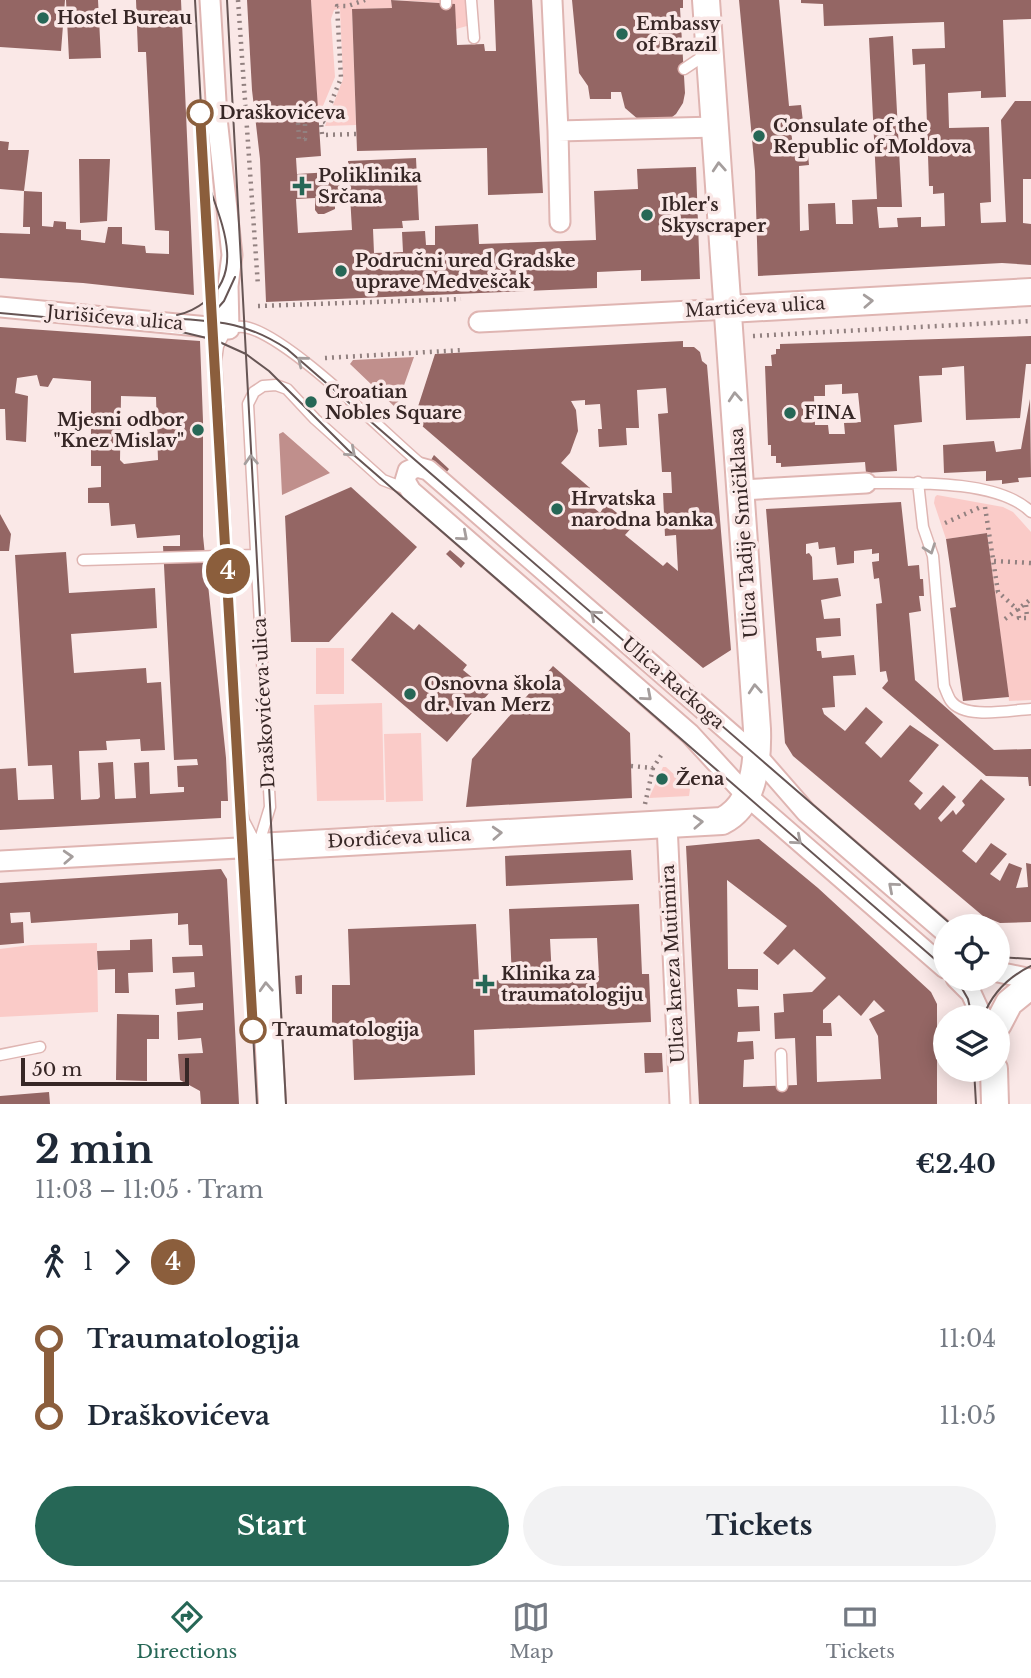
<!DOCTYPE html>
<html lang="en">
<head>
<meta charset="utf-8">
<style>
  :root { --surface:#fff; --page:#f2f2f3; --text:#1f2937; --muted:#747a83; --line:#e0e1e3; --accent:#266756 }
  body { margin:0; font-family:"Libre Baskerville",serif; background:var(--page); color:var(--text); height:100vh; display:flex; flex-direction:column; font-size:26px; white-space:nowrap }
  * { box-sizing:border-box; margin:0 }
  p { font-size:23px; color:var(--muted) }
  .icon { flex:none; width:38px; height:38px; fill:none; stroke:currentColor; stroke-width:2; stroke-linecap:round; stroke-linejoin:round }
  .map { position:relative; height:1104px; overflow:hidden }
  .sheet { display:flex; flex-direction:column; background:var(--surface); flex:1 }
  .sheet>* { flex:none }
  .badge { padding:0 14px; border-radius:23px; font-size:24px; line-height:46px }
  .controls { position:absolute; left:933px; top:914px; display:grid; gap:14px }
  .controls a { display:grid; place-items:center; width:77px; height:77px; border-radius:50%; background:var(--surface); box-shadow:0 4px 18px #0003; font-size:35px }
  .scale { position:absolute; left:21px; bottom:18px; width:168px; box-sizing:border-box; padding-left:7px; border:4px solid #372726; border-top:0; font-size:19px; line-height:24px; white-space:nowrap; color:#372726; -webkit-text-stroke:5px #fae8e7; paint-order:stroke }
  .map>.badge { position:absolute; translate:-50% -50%; box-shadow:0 0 0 4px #fff }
  .legs { display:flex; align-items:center; gap:10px; height:77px; padding:0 35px; font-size:23px }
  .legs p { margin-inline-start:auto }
  .headline { display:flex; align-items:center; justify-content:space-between; height:119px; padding:0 35px }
  h1 { font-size:38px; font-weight:700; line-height:52px }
  .action { display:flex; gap:14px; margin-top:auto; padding:14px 35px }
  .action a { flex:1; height:80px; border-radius:42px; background:var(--accent); color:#fff; font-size:28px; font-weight:700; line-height:80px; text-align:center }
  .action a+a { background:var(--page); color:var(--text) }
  ul { padding:0 35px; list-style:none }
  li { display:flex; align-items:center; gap:24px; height:77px; font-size:26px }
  li i { display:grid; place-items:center; width:10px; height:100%; margin:0 9px; background:currentColor }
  li i::after { content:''; width:18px; height:18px; margin:-9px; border:5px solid; border-radius:50%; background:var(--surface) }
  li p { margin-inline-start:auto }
  li:first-child i { background:linear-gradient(#0000 50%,currentColor 0) }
  li:last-child i { background:linear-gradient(currentColor 50%,#0000 0) }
  .tab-bar { display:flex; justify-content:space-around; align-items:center; height:98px; border-top:2px solid var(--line); background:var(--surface); font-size:19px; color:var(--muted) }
  .tab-bar a { display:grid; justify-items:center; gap:4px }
  .tab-bar .active { color:var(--accent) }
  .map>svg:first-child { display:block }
  .green { fill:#facbc8 }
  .water { fill:#c08f8c }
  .building { fill:#946664; fill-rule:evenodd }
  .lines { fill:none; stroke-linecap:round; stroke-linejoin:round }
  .lane-casing { stroke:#dfb5b2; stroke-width:13 }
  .street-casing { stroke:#dfb5b2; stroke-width:23 }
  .secondary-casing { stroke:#dfb5b2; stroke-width:30 }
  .path { stroke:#928180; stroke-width:4.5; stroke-dasharray:2 5; stroke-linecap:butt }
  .lane { stroke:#fff; stroke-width:10 }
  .street { stroke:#fff; stroke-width:19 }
  .secondary { stroke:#fff; stroke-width:26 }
  .tram { stroke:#665554; stroke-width:2 }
  .oneway { stroke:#a59e9d }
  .line-1-casing { stroke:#fff; stroke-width:16 }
  .line-1 { stroke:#8b5e3c; stroke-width:10 }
  .poi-dot { fill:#266756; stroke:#fae8e7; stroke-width:2.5 }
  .stop-1-dot { fill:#fff; stroke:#8b5e3c; stroke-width:3.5 }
  .labels { text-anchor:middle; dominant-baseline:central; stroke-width:7; stroke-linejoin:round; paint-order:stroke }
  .poi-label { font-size:18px; font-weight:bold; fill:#372726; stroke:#fae8e7; text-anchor:start }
  .stop-label { font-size:18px; font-weight:bold; fill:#372726; stroke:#fae8e7; text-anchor:start }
  .street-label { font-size:18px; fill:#372726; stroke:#fae8e7 }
</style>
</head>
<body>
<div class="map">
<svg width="1031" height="1104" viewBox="0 0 1031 1104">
  <rect width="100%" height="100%" fill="#fae8e7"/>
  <path class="green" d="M311,0H391L392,8L352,9L356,125L325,126L343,79L340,9L334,10L331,19L335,77L318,118Z
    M398,0H466L467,26L456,29L454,4Z
    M937,495L1003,507L1013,512L1031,532V700L1009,701L987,533L946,539L934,503L935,497Z
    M316,648H344V694H316Z
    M382,703L384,800L317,801L314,705Z
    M421,733L423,801L386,802L384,734Z
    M663,767H666L690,789L689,796L649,798Z
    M97,943L98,1012L0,1017V949L31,945Z"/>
  <path class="water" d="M414,357L396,408L350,364L353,360Z
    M283,432L330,473L282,495L279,434Z"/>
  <path class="building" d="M0,0H65L61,51L0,47Z
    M66,0H98L101,58L69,59Z
    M136,0H181L194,295L83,283L0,278V233L30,234V227H23L24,191L42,192V226L53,227L54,221L66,222V229L81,230V240L105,243L108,227H122V244L145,246L146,253L169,254V231L155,230L146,52H138Z
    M247,0H311L321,156L296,158L297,174L349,171L348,161L416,158L419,220L402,221L403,228L373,229L374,253L403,252L402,232L425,231L426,245H435V226L478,224L479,244L596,240L594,191L638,189L637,169L696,167L700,279L641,281V270L597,272V288L266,302L260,159L252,90ZM350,195L352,230L298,233L296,199L315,198V210L318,214H324L335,209V196Z
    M391,0L455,4L457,45L484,44L485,51H496L494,0H532L543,193L488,195L487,148L357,151L352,9L392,8Z
    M572,0H683V8H680L685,93L683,103L676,114L667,121L639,120L625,108L621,92H611V99H590L588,86L579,73Z
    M739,0H779L789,106L801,105L804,130L791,131L793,146L807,145L809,165L799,166L800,231L809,230L808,204L835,203L836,224H853L852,200L877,199L869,38L893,36L902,207H877L879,228L898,227L897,218L921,217V227L945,226L944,193L933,194V186H929L925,64L913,65L912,49L945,48L944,22L824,26L823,4L801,3V0H1031V19L1003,20L1006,97L981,98V91L948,93L949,128L989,127L991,202L980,203L981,223L1006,222L1001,120L1015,101H1031V179H1023V223L1031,224V265L1002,263L758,276L755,171Z
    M0,141L9,142L8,150H29L24,191L0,189Z
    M79,159H110L107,221L80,223Z
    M0,327L200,341L203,421V536L226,758L228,801H221V818L0,830V769L16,768L18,800L54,799L52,765L28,766L15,555L66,552L69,593L155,588L157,628L71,634L74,673L146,668L147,683L161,682L165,750L141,751L140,739L106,741L107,750L79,751L81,800L98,799L100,797L98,763L113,762L115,799L136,798L134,763L149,762L150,794L184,792V787H178L177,766L198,765L197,759L174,760L163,546H180V535L137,538L135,524L111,526L109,503H88V488L101,487V466H91V381L53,378L48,387L40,386L37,375L17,378L15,393L28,396L26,442L6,440L5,409H0ZM121,396L156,397L158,460L124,464L120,460Z
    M1031,336V364H1026L1020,418L966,420L964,366L942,368V375L919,376L922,422L894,425L897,471L866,473L865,462L781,467V463H776V456H771V445H768L765,366H772L771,355L776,354V349H780V344ZM842,384V394L858,393L861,422L844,423L845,434H829L828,425H815L814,396H825V385Z
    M683,341V347H694L700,352L702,361L707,365L731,650L703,668L414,419L435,354ZM666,388L668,413L658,414L662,472H671L672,493H663L665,536L676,535L678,571L667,562L663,566L625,535L633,526L606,504L600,513L582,498L590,488L561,463L570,453L578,431L576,410L571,401L585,400V405L600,404L602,429H598L599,447L627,445L626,428H639L637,390Z
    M1030,399L1031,477L1018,478L1019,482L1002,484V480L986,481V471L944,473L943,445L994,441L996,452L1021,449Z
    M434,455L449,469L446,473L431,460Z
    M351,487L417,547L329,642H291L285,516Z
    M901,502L908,566L919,565L920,579H923L924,596H919L921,611L909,613L915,680L994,750L1031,749V786H1029L1028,777L986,776L882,688L888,681L886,671L880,672L876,604L882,603L879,578L874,579L872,562L879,561V553L872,554V549L854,551V563L837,565L835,547L819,549L818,542L806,544V554L809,553L812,557L813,580L838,578L841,596L821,600L824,619L840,618L841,636L816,638L817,651H821L822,658L854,655L856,675L833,676L835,707L822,708L824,714L845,731L866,707L883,722L865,743L881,758L910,725L939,745L909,781L923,793L914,804L920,810L943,785L956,797L938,818L941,822L953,810L956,815L965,805L962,801L981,779L1005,799L962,851L976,863L991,843L1007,854L990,874L1000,881L1009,863L1022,868L1016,888L1028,887L1026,863L1031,864V922L1000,923L983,916L793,756L785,743L766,509Z
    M0,514L11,534L9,551H0Z
    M987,533L1009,697L963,701L950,608L956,607L946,539Z
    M450,550L465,563L461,568L446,554Z
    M392,612L414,630L419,624L467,665L463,670L490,692L447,742L351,660Z
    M553,666L630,733L632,798L466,807L472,759Z
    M759,839L818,888L931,992L937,1004V1104H699L686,846ZM727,880L787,926L763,953L778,965L794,949L826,978L812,992L783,994L784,1012L774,1013L775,1039L795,1038L797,1085L743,1087L744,1060L754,1059L753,1041L737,1042L738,1032L760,1031L759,1006L738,1007L737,989L758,990V969H728ZM839,995L861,1016L874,1000L885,1011L869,1019L878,1036L881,1079L817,1082L816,1036H832L831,1023H823V1010Z
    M631,850L633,880L506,886L505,856Z
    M221,869L227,879L239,1104H201L200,1091L180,1080L178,1054L203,1053L201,1038L178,1040L177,1012L203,1010V1003L176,1005L175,989L195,987L194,972L173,973L172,957L203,956L202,945H189L188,924L178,925V913L31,923L30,912L10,913L11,923L23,922L24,943L0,945V883Z
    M639,904L642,974H649L651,1022L474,1030L475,1075L354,1080L352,1024H332V985H350L348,929L476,924L479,981L512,980L509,909ZM597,938L599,976L552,978L550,939Z
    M152,939L153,972L128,973L129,993H115V969L98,970L97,951L130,950V940Z
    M302,975V994H296L295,976Z
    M117,1014L159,1015V1039H147V1081L116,1080Z
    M644,1053H662L663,1072L645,1073Z
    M49,1092L50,1104H0V1096Z"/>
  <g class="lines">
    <defs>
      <path id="lane" d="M446,0V4
        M471,0L474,38
        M684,69L699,59L704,51
        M918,482L923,527L933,556L944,686C946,690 948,697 951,701C965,720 1010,710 1031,709
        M866,483C910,483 998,479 1031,512
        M83,560L256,555
        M257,846L244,821L241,807L216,361L218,346L225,332C231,327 238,326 245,327C288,335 386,435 423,466
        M258,846L270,807L248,404L254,392L263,386L276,385L287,389L315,419L383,480L409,490
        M781,1054L782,1086
        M0,1055L40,1047"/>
      <path id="street" d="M552,0L558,131L716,127
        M558,131L560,222
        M0,307L229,329L228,286L232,255L217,118L210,0
        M479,322L729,309
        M741,490L866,483
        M667,824L680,1104
        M0,861L258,847
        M945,932L806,812L758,757L428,470L417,467L408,471L405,481L411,491L690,734L746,795L945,968
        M998,972L1031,979
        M956,978L971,993L982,1017"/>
      <path id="secondary" d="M729,309L1031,292
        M998,1024L1009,1003L1031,985
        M994,1069L995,1104
        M272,1104L258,847L722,821C755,805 758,760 757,729L706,0"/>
    </defs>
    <use href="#lane" class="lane-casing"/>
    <use href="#street" class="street-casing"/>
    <use href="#secondary" class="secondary-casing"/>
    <path class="path" d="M238,0L258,286
      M194,113V124
      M298,123L299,139H305V123
      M356,134L322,135L321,122H323L341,78L337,6H348L365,0
      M258,306L461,299
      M753,336L1031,321
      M325,358L464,350
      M985,507L998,592L1018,610L1019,618H1027L1026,604
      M945,523L983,506
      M994,561L1031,563
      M1005,619L1031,599
      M631,766L653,768L662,754
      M645,804L653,768"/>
    <use href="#lane" class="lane"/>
    <use href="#street" class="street"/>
    <use href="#secondary" class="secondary"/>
    <path class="tram" d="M195,0L257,1104
      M227,0L286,1104
      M0,313L165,328L215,340L246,354L269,371L348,450L945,968
      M177,315C188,313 197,308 206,301C244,271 222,224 209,186
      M152,317C207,322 239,317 287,349L953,926
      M209,318L224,301L235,277
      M998,957L1031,959
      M956,978L968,999L972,1017
      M983,1017C992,993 1008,977 1031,966
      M974,1069L976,1104"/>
  </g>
  <defs><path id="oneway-chevron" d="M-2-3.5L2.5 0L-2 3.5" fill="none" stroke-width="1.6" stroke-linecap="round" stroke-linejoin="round" transform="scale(1.75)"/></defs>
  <g class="oneway">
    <use href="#oneway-chevron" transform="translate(719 167) rotate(-94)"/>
    <use href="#oneway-chevron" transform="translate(868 301) rotate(-3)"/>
    <use href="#oneway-chevron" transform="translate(302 361) rotate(-141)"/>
    <use href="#oneway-chevron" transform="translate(735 397) rotate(-94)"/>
    <use href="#oneway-chevron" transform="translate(351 452) rotate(41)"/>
    <use href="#oneway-chevron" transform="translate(251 460) rotate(-93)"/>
    <use href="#oneway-chevron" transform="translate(463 536) rotate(41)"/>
    <use href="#oneway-chevron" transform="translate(930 549) rotate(70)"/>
    <use href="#oneway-chevron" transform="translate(595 615) rotate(-139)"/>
    <use href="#oneway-chevron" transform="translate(755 689) rotate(-94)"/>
    <use href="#oneway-chevron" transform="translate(647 696) rotate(41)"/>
    <use href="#oneway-chevron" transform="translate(698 822) rotate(-3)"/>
    <use href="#oneway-chevron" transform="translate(497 833) rotate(-3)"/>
    <use href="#oneway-chevron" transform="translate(797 840) rotate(41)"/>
    <use href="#oneway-chevron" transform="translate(68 857) rotate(-3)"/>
    <use href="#oneway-chevron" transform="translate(893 887) rotate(-139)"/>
    <use href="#oneway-chevron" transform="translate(266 987) rotate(-93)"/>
  </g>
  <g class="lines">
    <defs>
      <path id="line-1" d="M200,113L253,1030"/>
    </defs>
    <use href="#line-1" class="line-1-casing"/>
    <use href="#line-1" class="line-1"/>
  </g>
  <g class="poi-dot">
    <circle cx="43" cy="18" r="7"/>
    <circle cx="622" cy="34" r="7"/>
    <circle cx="759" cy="136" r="7"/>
    <path d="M298.5 175.5h7v7h7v7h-7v7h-7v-7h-7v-7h7z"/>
    <circle cx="647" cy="215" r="7"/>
    <circle cx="341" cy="271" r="7"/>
    <circle cx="311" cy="402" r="7"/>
    <circle cx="790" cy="413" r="7"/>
    <circle cx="198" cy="430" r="7"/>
    <circle cx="557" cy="509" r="7"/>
    <circle cx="410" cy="694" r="7"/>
    <circle cx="662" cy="779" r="7"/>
    <path d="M481.5 973.5h7v7h7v7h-7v7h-7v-7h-7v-7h7z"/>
  </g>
  <g class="stop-1-dot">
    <circle cx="200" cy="113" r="12"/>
    <circle cx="253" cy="1030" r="12"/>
  </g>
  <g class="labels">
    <g class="poi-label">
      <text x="57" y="18">Hostel Bureau</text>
      <text x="636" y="24">Embassy<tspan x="636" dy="21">of Brazil</tspan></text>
      <text x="773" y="126">Consulate of the<tspan x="773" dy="21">Republic of Moldova</tspan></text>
      <text x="318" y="176">Poliklinika<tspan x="318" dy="21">Srčana</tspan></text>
      <text x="661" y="205">Ibler's<tspan x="661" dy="21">Skyscraper</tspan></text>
      <text x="355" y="261">Područni ured Gradske<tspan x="355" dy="21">uprave Medveščak</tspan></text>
      <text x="325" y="392">Croatian<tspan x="325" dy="21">Nobles Square</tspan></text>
      <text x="804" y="413">FINA</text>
      <text x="184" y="420" text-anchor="end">Mjesni odbor<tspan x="184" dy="21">"Knez Mislav"</tspan></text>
      <text x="571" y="499">Hrvatska<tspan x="571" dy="21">narodna banka</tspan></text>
      <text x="424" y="684">Osnovna škola<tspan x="424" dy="21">dr. Ivan Merz</tspan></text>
      <text x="676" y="779">Žena</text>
      <text x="501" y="974">Klinika za<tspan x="501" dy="21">traumatologiju</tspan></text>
    </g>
    <g class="stop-label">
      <text x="219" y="113">Draškovićeva</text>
      <text x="272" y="1030">Traumatologija</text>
    </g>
    <g class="street-label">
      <text transform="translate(755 307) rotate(-3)">Martićeva ulica</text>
      <text transform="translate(115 318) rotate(5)">Jurišićeva ulica</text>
      <text transform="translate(744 533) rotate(-94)">Ulica Tadije Smičiklasa</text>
      <text transform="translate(673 683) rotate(41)">Ulica Račkoga</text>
      <text transform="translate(264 703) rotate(-93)">Draškovićeva ulica</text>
      <text transform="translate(399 838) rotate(-3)">Đorđićeva ulica</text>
      <text transform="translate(673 964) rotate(-93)">Ulica kneza Mutimira</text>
    </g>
  </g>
</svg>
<div class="controls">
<a><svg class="icon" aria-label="locate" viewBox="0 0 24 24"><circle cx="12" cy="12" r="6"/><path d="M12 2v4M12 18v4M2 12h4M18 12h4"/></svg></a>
<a><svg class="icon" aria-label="layers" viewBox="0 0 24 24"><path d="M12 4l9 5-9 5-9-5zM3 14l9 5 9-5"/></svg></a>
</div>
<div class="scale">50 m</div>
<b class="badge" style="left:228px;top:571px;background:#8b5e3c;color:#fff">4</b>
</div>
<section class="sheet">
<div class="headline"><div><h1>2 min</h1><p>11:03 – 11:05 · Tram</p></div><b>€2.40</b></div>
<div class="legs"><svg class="icon" aria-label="walk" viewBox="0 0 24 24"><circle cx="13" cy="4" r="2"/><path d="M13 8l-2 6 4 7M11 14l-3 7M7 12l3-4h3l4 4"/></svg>1<svg class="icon" aria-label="forward" viewBox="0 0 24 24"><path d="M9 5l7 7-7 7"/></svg><b class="badge" style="background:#8b5e3c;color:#fff">4</b></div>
<ul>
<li><i style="color:#8b5e3c"></i><b>Traumatologija</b><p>11:04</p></li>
<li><i style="color:#8b5e3c"></i><b>Draškovićeva</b><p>11:05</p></li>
</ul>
<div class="action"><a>Start</a><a>Tickets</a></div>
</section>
<nav class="tab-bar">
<a class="active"><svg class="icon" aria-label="directions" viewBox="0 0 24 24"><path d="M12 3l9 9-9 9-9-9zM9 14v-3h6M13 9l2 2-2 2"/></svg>Directions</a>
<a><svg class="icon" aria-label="map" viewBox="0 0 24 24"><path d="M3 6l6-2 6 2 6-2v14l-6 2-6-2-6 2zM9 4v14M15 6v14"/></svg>Map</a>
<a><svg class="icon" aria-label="tickets" viewBox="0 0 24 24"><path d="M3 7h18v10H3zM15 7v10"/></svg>Tickets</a>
</nav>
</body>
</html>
